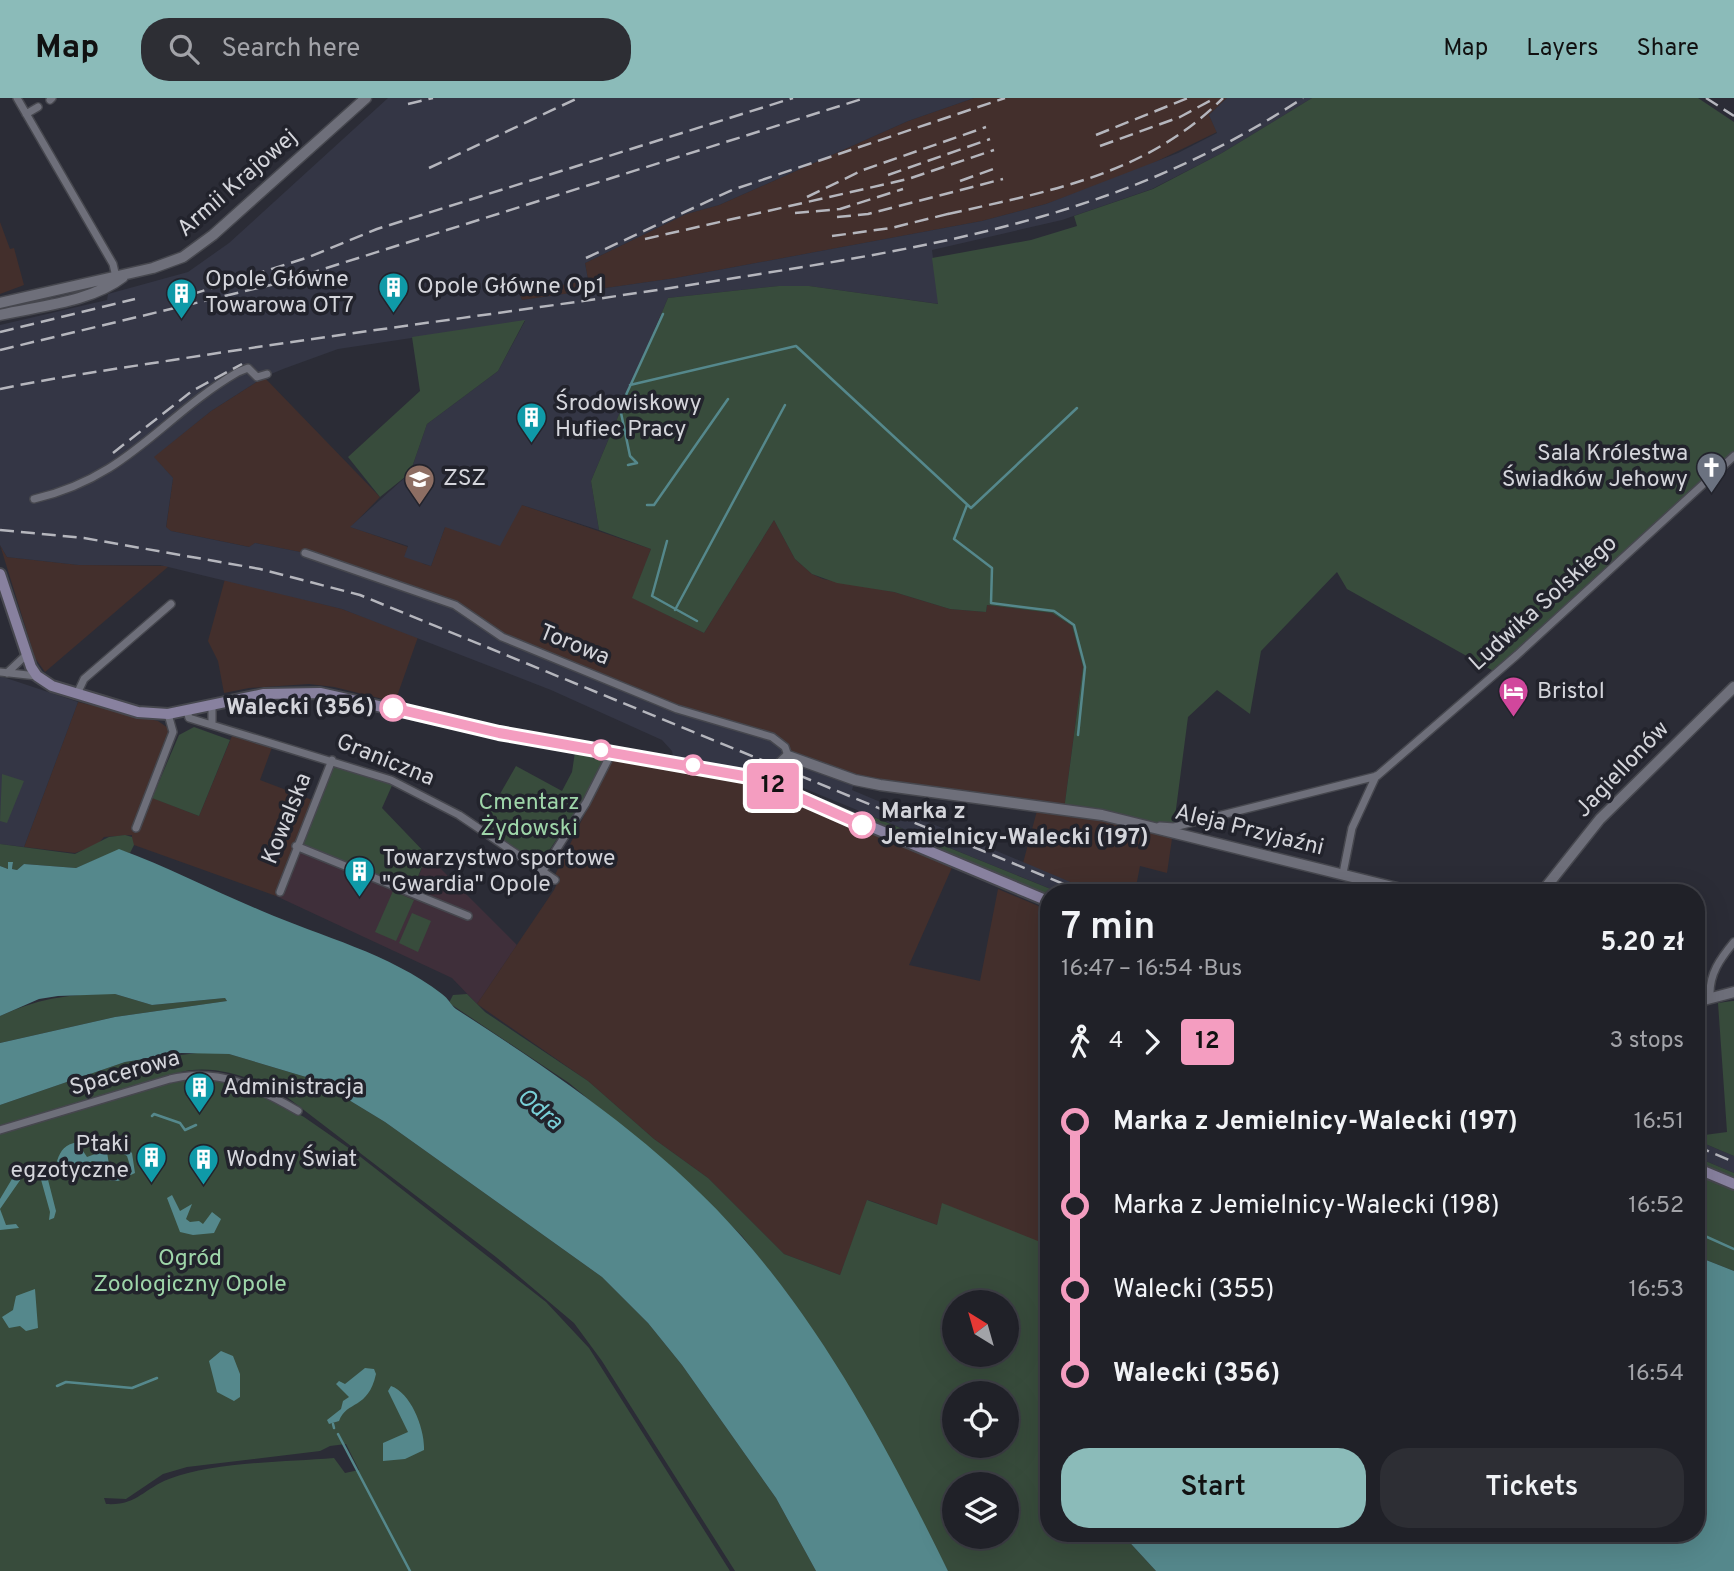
<!DOCTYPE html>
<html lang="en">
<head>
<meta charset="utf-8">
<style>
  :root { --surface:#202128; --page:#2d2e34; --text:#f1f3f6; --muted:#a2a3a8; --line:#3d3e45; --accent:#8bbbb9 }
  body { margin:0; font-family:Overpass,sans-serif; background:var(--page); color:var(--text); height:100vh; display:flex; flex-direction:column; font-size:26px; white-space:nowrap }
  * { box-sizing:border-box; margin:0 }
  p { font-size:23px; color:var(--muted) }
  .icon { flex:none; width:38px; height:38px; fill:none; stroke:currentColor; stroke-width:2; stroke-linecap:round; stroke-linejoin:round }
  .map { position:relative; flex:1; overflow:hidden }
  .side { position:absolute; left:1040px; top:786px; width:665px; height:658px; display:flex; flex-direction:column; background:var(--surface); border-radius:28px; box-shadow:0 7px 28px #0002,0 0 0 2px var(--line) }
  .side>* { flex:none }
  .badge { padding:0 14px; border-radius:5px; font-size:24px; line-height:46px }
  .needle { width:46px; rotate:323deg }
  .buttons { position:absolute; left:942px; top:1192px; display:grid; gap:14px }
  .buttons a { display:grid; place-items:center; width:77px; height:77px; border-radius:50%; background:var(--surface); box-shadow:0 7px 28px #0002,0 0 0 2px var(--line); font-size:35px }
  .map>.badge { position:absolute; translate:-50% -50%; box-shadow:0 0 0 4px #fff }
  .legs { display:flex; align-items:center; gap:10px; height:77px; padding:0 21px; font-size:23px }
  .legs p { margin-inline-start:auto }
  .headline { display:flex; align-items:center; justify-content:space-between; height:119px; padding:0 21px }
  h1 { font-size:38px; font-weight:600; line-height:52px }
  .primary-button { display:flex; gap:14px; margin-top:auto; padding:14px 21px }
  .primary-button a { flex:1; height:80px; border-radius:28px; background:var(--accent); color:#111; font-size:28px; font-weight:600; line-height:80px; text-align:center }
  .primary-button a+a { background:var(--page); color:var(--text) }
  ul { padding:0 21px; list-style:none }
  li { display:flex; align-items:center; gap:24px; height:84px; font-size:26px }
  li i { display:grid; place-items:center; width:10px; height:100%; margin:0 9px; background:currentColor }
  li i::after { content:''; width:18px; height:18px; margin:-9px; border:5px solid; border-radius:50%; background:var(--surface) }
  li p { margin-inline-start:auto }
  li:first-child i { background:linear-gradient(#0000 50%,currentColor 0) }
  li:last-child i { background:linear-gradient(currentColor 50%,#0000 0) }
  header { display:flex; align-items:center; gap:42px; box-sizing:border-box; height:98px; padding:0 35px; background:var(--accent); color:#111 }
  header strong { font-size:33px }
  nav { display:flex; gap:38px; margin-inline-start:auto; font-size:24px }
  .search { width:490px; height:63px; background:var(--page); display:flex; align-items:center; gap:18px; box-sizing:border-box; padding:0 24px; border-radius:28px; color:var(--muted); font-size:26px }
  .map>svg:first-child { display:block }
  .commercial { fill:#3f2f3a }
  .industrial { fill:#432f2c }
  .built { fill:#343645 }
  .green { fill:#384c3c; fill-rule:evenodd }
  .water { fill:#55888c; fill-rule:evenodd }
  .lines { fill:none; stroke-linecap:round; stroke-linejoin:round }
  .stream { stroke:#55888c; stroke-width:2.5 }
  .minor-casing { stroke:#46474e; stroke-width:10 }
  .tertiary-casing { stroke:#46474e; stroke-width:13 }
  .secondary-casing { stroke:#46474e; stroke-width:14 }
  .minor { stroke:#6e6f7a; stroke-width:7 }
  .tertiary { stroke:#6e6f7a; stroke-width:10 }
  .secondary { stroke:#88819f; stroke-width:10 }
  .rail { stroke:#b5b6bd; stroke-width:2.5; stroke-dasharray:14 7; stroke-linecap:butt }
  .line-1-casing { stroke:#fff; stroke-width:16 }
  .line-1 { stroke:#f49dc0; stroke-width:10 }
  .stop-1-dot { fill:#fff; stroke:#f49dc0; stroke-width:3.5 }
  .labels { text-anchor:middle; dominant-baseline:central; stroke-width:7; stroke-linejoin:round; paint-order:stroke }
  .street-label { font-size:23px; fill:#d4d5db; stroke:#22232c }
  .poi-label { font-size:23px; fill:#d4d5db; stroke:#22232c; text-anchor:start }
  .stop-label { font-size:23px; font-weight:bold; fill:#d4d5db; stroke:#22232c; text-anchor:end }
  .park-label { font-size:23px; fill:#9ed5a9; stroke:#22232c }
  .water-label { font-size:24px; font-style:italic; fill:#79cfd7; stroke:#22232c }
</style>
</head>
<body>
<header>
<strong>Map</strong>
<div class="search"><svg class="icon" aria-label="search" viewBox="0 0 24 24"><circle cx="10" cy="10" r="6"/><path d="M15 15l6 6"/></svg>Search here</div>
<nav><a>Map</a><a>Layers</a><a>Share</a></nav>
</header>
<div class="map">
<svg width="1734" height="1473" viewBox="0 0 1734 1473">
  <rect width="100%" height="100%" fill="#2b2c36"/>
  <path class="commercial" d="M296,748L412,795L427,757L517,847L477,906L452,880L276,798Z"/>
  <path class="industrial" d="M974,0H1227L1209,17L1217,34L1139,72L1046,106L982,123L676,180L522,202L519,195L588,182L585,165L686,116L719,107L908,23Z
    M0,124L10,151L14,150L24,187L0,196Z
    M264,279L380,399L351,429L408,449L406,456L424,466L431,468L445,429L522,407L651,451L633,500L704,535L774,422L795,461L812,476L823,481L894,494L950,511L986,514L987,507L1052,515L1072,528L1083,569L1064,712L1173,734L1167,775L1140,768L1135,794H1094L1023,765L1038,709L855,682L305,455L255,445L250,449L171,433L166,430L173,380L153,359L211,313Z
    M0,447L7,459L79,467L169,468L45,574L35,560Z
    M225,481L342,511L418,539L395,604L334,589L309,586L249,590L224,595L218,563L208,543Z
    M78,604L158,623L171,632L148,698L199,718L234,633L274,644L260,682L315,703L276,798L134,747L131,746L132,737L104,739L97,747L75,755L24,749Z
    M615,654L746,679L954,765L909,867L980,883L998,791L1048,812L1047,1149L943,1106L937,1127L868,1102L840,1177L784,1156L708,1080L654,1041L588,983L477,906L554,792L560,779L555,777Z"/>
  <path class="built" d="M388,0H974L908,23L719,107L686,116L585,165L588,182L519,195L522,202L676,180L982,123L1046,106L1178,55L1217,35L1209,17L1227,0H1312L1222,55L1152,91L1062,122L932,152L939,206L809,188H779L668,200L591,383L599,432L522,407L500,448L445,429L431,468L404,459L408,448L350,429L410,375L427,326L498,273L525,223L338,251L283,271L264,279L211,313L154,359L173,380L166,429L171,433L249,449L255,445L305,455L455,507L502,539L677,611L763,635L788,654L855,682L852,692L1094,794H1058L769,676L762,679L674,663L672,653L662,642L551,592L342,511L160,467H79L7,459L0,447V227L107,202L108,196L188,174L229,145Z
    M0,578L78,604L24,749L0,746Z
    M1696,1042L1734,1058V1075L1696,1059Z"/>
  <path class="green" d="M1312,0H1698L1734,24V358L1497,575L1347,491L1337,474L1261,553L1250,616L1217,592L1188,619L1173,734L1064,712L1083,569L1072,528L1052,515L987,507L986,514L950,511L894,494L837,485L812,476L795,461L774,422L704,535L632,500L651,451L599,432L591,383L668,200L779,188H809L938,206L932,160L1031,142L1077,128L1074,118L1153,91L1222,55Z
    M525,222L498,273L427,326L410,375L380,399L348,359L420,293L412,239Z
    M194,629L230,642L199,718L152,700L179,637Z
    M575,654L599,662L605,660L582,704L542,763L532,764L481,729L516,668L562,693L572,674Z
    M332,662L394,683L382,710L427,757L411,795L296,748Z
    M2,676L24,683L7,725L0,723Z
    M866,716L1058,794H1048V803L862,727Z
    M125,737L132,739L134,747L130,755L119,752L76,770L24,766L17,772L12,771L13,765L8,771L0,768V746L75,756L109,739Z
    M393,793L414,802L396,843L375,834Z
    M412,815L431,823L418,854L399,845Z
    M115,896L152,907L225,900L227,903L115,919L0,945V918C38,900 73,895 115,896Z
    M467,896L485,914L588,983L654,1041L708,1080L784,1156L840,1177L867,1102L937,1127L942,1105L1048,1147V1435H1121L1156,1473H948L857,1303L790,1199L742,1138L676,1074L569,985L449,905L453,897ZM954,1204H1006V1256H954ZM954,1295H1006V1348H954ZM954,1386H1006V1438H954Z
    M1732,903H1734V1058L1696,1042L1697,1038L1727,1034L1718,905Z
    M205,954L229,956L316,982L385,1024L602,1179L648,1225L682,1267L776,1400L816,1473H735L602,1263L574,1225L496,1159L279,993C243,976 199,961 163,981L0,1030V1007L125,964Z
    M184,980H218L248,988L304,1019L353,1053L546,1204L589,1250L730,1473H0V1035ZM346,1346L359,1372L345,1375L334,1360C285,1364 213,1364 169,1381C143,1391 137,1408 106,1406L104,1400L126,1401L163,1376L187,1369L320,1353L330,1348Z
    M1696,1059L1734,1075V1173L1696,1158Z"/>
  <path class="water" d="M119,751C168,769 214,793 262,813C322,839 389,855 442,896C449,901 450,906 456,911C557,976 662,1047 742,1139C828,1237 891,1357 948,1473H816L776,1400L682,1267L648,1225L602,1179L385,1024L316,982L229,956L181,955L125,964L0,1007V945L115,919L227,903L225,900L152,907L115,896L58,898L39,901L0,918V768L8,771V764H13L12,771L17,772L24,766L76,770Z
    M77,1044L87,1059L122,1046L132,1055L135,1075L118,1083L109,1082L103,1066L92,1063L81,1070L63,1072L57,1063C61,1051 65,1047 77,1044ZM119,1053L127,1058L132,1074L119,1080L111,1079L107,1054Z
    M45,1070L56,1113L54,1120L49,1122L50,1114L40,1078H23L0,1111L6,1127L16,1126L19,1130L0,1132V1101L15,1076Z
    M172,1097L180,1113L192,1106L186,1121L190,1124L199,1123L203,1126L212,1114L221,1121L214,1135L193,1137L180,1134L167,1100Z
    M1696,1158L1734,1173V1473H1156L1121,1435H1696Z
    M35,1191L38,1230L26,1233L20,1228L9,1230L2,1219L13,1212L16,1198Z
    M221,1253L233,1258L240,1276V1299L234,1303L217,1294L209,1263Z
    M365,1270L374,1271L376,1276C368,1312 347,1302 339,1323L329,1326L327,1322L341,1311L343,1303L349,1299L336,1286L339,1283L345,1286Z
    M391,1288C411,1295 425,1331 424,1352L405,1361L383,1363V1345L408,1334L388,1293Z"/>
  <g class="lines">
    <path class="stream" d="M630,287L796,248L971,410L1077,310
      M628,367L637,365L630,358L620,310L663,216
      M647,407H654L728,301
      M967,407L954,441L992,470L991,505L1054,513L1074,527L1085,569L1078,637
      M667,443L652,498L697,523
      M675,512L785,307
      M152,1018L154,1016L180,1025L185,1032L196,1027
      M1696,1134L1734,1151
      M57,1288L66,1284L132,1290L157,1280
      M333,1326L334,1330
      M338,1336L410,1473"/>
    <defs>
      <path id="minor" d="M17,0L113,166L116,179
        M50,2L52,0
        M26,16L38,9
        M34,401C129,379 162,318 238,274L248,270L257,279L267,276
        M305,455L455,507L502,539L677,611L772,639L785,649L788,658
        M0,574L37,578
        M7,575L25,558
        M77,596L84,581L171,506
        M212,607V626
        M187,613L189,620L391,682L459,717L555,782
        M1160,728L1174,729L1377,678L1517,557L1734,358
        M136,730L173,634L168,616
        M296,748L468,818
        M542,774L586,705L612,654
        M1343,775L1352,730L1376,678
        M280,794L332,662
        M1710,898C1709,876 1720,861 1734,844
        M0,1032L170,981C218,969 257,989 298,1013"/>
      <path id="tertiary" d="M0,205L153,170L183,159L213,137L366,0
        M0,217C39,208 91,204 123,179
        M755,680L769,676L788,658L855,682L880,687L1102,717L1413,794
        M1542,794L1600,721L1734,589
        M1696,904L1734,894"/>
      <path id="secondary" d="M0,476L31,569L37,578L52,588L138,614L168,616L264,596L320,595L499,635L755,680L1048,803
        M1696,1070L1734,1086"/>
    </defs>
    <use href="#minor" class="minor-casing"/>
    <use href="#tertiary" class="tertiary-casing"/>
    <use href="#secondary" class="secondary-casing"/>
    <use href="#minor" class="minor"/>
    <use href="#tertiary" class="tertiary"/>
    <use href="#secondary" class="secondary"/>
    <path class="rail" d="M1706,0L1734,18
      M408,6L433,0
      M1096,37L1188,0
      M1100,48L1180,19L1215,0
      M429,70L578,0
      M888,77L990,41
      M960,83L999,69
      M807,99L863,72L986,29
      M795,115L840,111L903,91
      M948,116C1050,93 1146,77 1223,0
      M837,119L868,116L1003,81
      M832,138L891,130L956,114
      M645,141L908,81L994,52
      M586,160L732,92L1005,0
      M171,203L309,159L377,131L793,0
      M0,234L135,201
      M0,252L279,185L865,0
      M0,291C57,279 115,271 173,262C356,233 539,211 722,182C935,148 1119,121 1303,0
      M113,355L192,293L242,266
      M0,432L84,440L260,471L360,497L1083,794
      M1696,1048L1734,1064"/>
  </g>
  <g class="lines">
    <defs>
      <path id="line-1" d="M393,610L499,635L755,680L862,727"/>
    </defs>
    <use href="#line-1" class="line-1-casing"/>
    <use href="#line-1" class="line-1"/>
  </g>
  <defs>
    <symbol id="building-pin" viewBox="-11 -11 22 30"><path d="M0 17L-7.5 6A9.5 9.5 0 1 1 7.5 6Z" fill="#0f9aa8" stroke="#22232c"/><path d="M-4-6H4V6H1V3H-1V6H-4ZM-2.5-4.3h1.7v1.8h-1.7ZM.8-4.3h1.7v1.8H.8ZM-2.5-1h1.7V.8h-1.7ZM.8-1h1.7V.8H.8Z" fill="#fff"/></symbol>
    <symbol id="church-pin" viewBox="-11 -11 22 30"><path d="M0 17L-7.5 6A9.5 9.5 0 1 1 7.5 6Z" fill="#6b7280" stroke="#22232c"/><path d="M-1.2-6h2.4v3.5h3.3v2.4h-3.3V6h-2.4V-.1h-3.3v-2.4h3.3Z" fill="#fff"/></symbol>
    <symbol id="university-pin" viewBox="-11 -11 22 30"><path d="M0 17L-7.5 6A9.5 9.5 0 1 1 7.5 6Z" fill="#8d6e63" stroke="#22232c"/><path d="M0-5L7-2L0 1L-7-2ZM-4 1L0 2.5L4 1V4Q0 6-4 4Z" fill="#fff"/></symbol>
    <symbol id="hotel-pin" viewBox="-11 -11 22 30"><path d="M0 17L-7.5 6A9.5 9.5 0 1 1 7.5 6Z" fill="#d1479c" stroke="#22232c"/><path d="M-6-4.5h1.5V1H6V5H4.5V3h-9V5H-6ZM-4 0a1.8 1.8 0 1 1 3.6 0ZM.5 0V-2.5h3Q6-2.5 6 0Z" fill="#fff"/></symbol>
  </defs>
  <g fill-rule="evenodd">
    <use href="#building-pin" x="376" y="172" width="35" height="47"/>
    <use href="#building-pin" x="164" y="178" width="35" height="47"/>
    <use href="#building-pin" x="514" y="302" width="35" height="47"/>
    <use href="#church-pin" x="1694" y="352" width="35" height="47"/>
    <use href="#university-pin" x="402" y="364" width="35" height="47"/>
    <use href="#hotel-pin" x="1496" y="576" width="35" height="47"/>
    <use href="#building-pin" x="342" y="756" width="35" height="47"/>
    <use href="#building-pin" x="182" y="972" width="35" height="47"/>
    <use href="#building-pin" x="134" y="1042" width="35" height="47"/>
    <use href="#building-pin" x="186" y="1044" width="35" height="47"/>
  </g>
  <g class="stop-1-dot">
    <circle cx="393" cy="610" r="12"/>
    <circle cx="601" cy="652" r="9"/>
    <circle cx="693" cy="667" r="9"/>
    <circle cx="862" cy="727" r="12"/>
  </g>
  <g class="labels">
    <g class="street-label">
      <text transform="translate(238 86) rotate(-41)">Armii Krajowej</text>
      <text transform="translate(1544 506) rotate(-42)">Ludwika Solskiego</text>
      <text transform="translate(574 548) rotate(22)">Torowa</text>
      <text transform="translate(385 663) rotate(22)">Graniczna</text>
      <text transform="translate(1623 672) rotate(-46)">Jagiellonów</text>
      <text transform="translate(288 721) rotate(-68)">Kowalska</text>
      <text transform="translate(1249 733) rotate(14)">Aleja Przyjaźni</text>
      <text transform="translate(125 976) rotate(-16)">Spacerowa</text>
    </g>
    <g class="poi-label">
      <text x="205" y="182">Opole Główne<tspan x="205" dy="26">Towarowa OT7</tspan></text>
      <text x="417" y="189">Opole Główne Op1</text>
      <text x="555" y="306">Środowiskowy<tspan x="555" dy="26">Hufiec Pracy</tspan></text>
      <text x="1688" y="356" text-anchor="end">Sala Królestwa<tspan x="1688" dy="26">Świadków Jehowy</tspan></text>
      <text x="443" y="381">ZSZ</text>
      <text x="1537" y="594">Bristol</text>
      <text x="382" y="761">Towarzystwo sportowe<tspan x="382" dy="26">"Gwardia" Opole</tspan></text>
      <text x="223" y="990">Administracja</text>
      <text x="129" y="1047" text-anchor="end">Ptaki<tspan x="129" dy="26">egzotyczne</tspan></text>
      <text x="226" y="1062">Wodny Świat</text>
    </g>
    <g class="stop-label">
      <text x="374" y="610">Walecki (356)</text>
      <text x="881" y="714" text-anchor="start">Marka z<tspan x="881" dy="26">Jemielnicy-Walecki (197)</tspan></text>
    </g>
    <g class="park-label">
      <text x="529" y="705">Cmentarz<tspan x="529" dy="26">Żydowski</tspan></text>
      <text x="190" y="1161">Ogród<tspan x="190" dy="26">Zoologiczny Opole</tspan></text>
    </g>
    <g class="water-label">
      <text transform="translate(539 1012) rotate(40)">Odra</text>
    </g>
  </g>
</svg>
<div class="buttons">
<a><svg class="needle" viewBox="-14 -14 28 28"><path d="M0-13l5 13h-10z" fill="#e53935"/><path d="M0 13l5-13h-10z" fill="#a2a3a8"/></svg></a>
<a><svg class="icon" aria-label="locate" viewBox="0 0 24 24"><circle cx="12" cy="12" r="6"/><path d="M12 2v4M12 18v4M2 12h4M18 12h4"/></svg></a>
<a><svg class="icon" aria-label="layers" viewBox="0 0 24 24"><path d="M12 4l9 5-9 5-9-5zM3 14l9 5 9-5"/></svg></a>
</div>
<b class="badge" style="left:773px;top:688px;background:#f49dc0;color:#111">12</b>
<section class="side">
<div class="headline"><div><h1>7 min</h1><p>16:47 – 16:54 · Bus</p></div><b>5.20 zł</b></div>
<div class="legs"><svg class="icon" aria-label="walk" viewBox="0 0 24 24"><circle cx="13" cy="4" r="2"/><path d="M13 8l-2 6 4 7M11 14l-3 7M7 12l3-4h3l4 4"/></svg>4<svg class="icon" aria-label="forward" viewBox="0 0 24 24"><path d="M9 5l7 7-7 7"/></svg><b class="badge" style="background:#f49dc0;color:#111">12</b><p>3 stops</p></div>
<ul>
<li><i style="color:#f49dc0"></i><b>Marka z Jemielnicy-Walecki (197)</b><p>16:51</p></li>
<li><i style="color:#f49dc0"></i><span>Marka z Jemielnicy-Walecki (198)</span><p>16:52</p></li>
<li><i style="color:#f49dc0"></i><span>Walecki (355)</span><p>16:53</p></li>
<li><i style="color:#f49dc0"></i><b>Walecki (356)</b><p>16:54</p></li>
</ul>
<div class="primary-button"><a>Start</a><a>Tickets</a></div>
</section>
</div>
</body>
</html>
